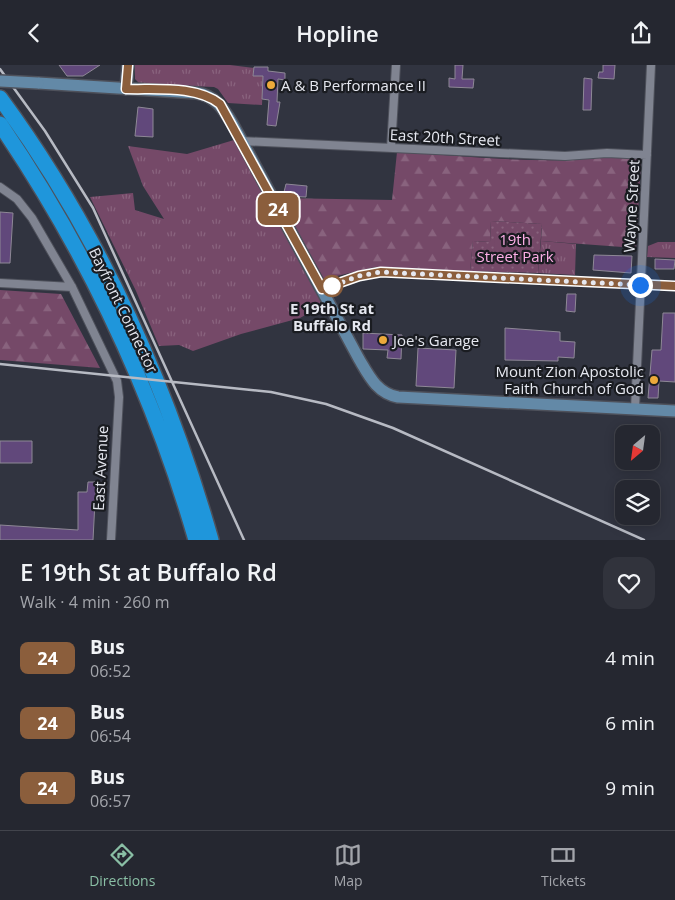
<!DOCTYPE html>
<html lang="en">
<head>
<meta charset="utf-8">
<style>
  :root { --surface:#252730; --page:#31333c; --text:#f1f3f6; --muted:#a3a5ab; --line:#42444c; --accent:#8abfa5 }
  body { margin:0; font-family:"Open Sans",sans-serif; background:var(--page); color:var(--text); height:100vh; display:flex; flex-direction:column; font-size:19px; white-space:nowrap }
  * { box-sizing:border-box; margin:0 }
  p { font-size:16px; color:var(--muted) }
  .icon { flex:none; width:28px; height:28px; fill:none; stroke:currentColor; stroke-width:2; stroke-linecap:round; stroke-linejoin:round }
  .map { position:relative; height:475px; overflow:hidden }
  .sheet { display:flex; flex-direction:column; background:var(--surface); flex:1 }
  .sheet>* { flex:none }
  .badge { padding:0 10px; border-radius:8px; font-size:18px; line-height:32px }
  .needle { width:32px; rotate:209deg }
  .tools { position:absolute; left:615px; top:360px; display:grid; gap:10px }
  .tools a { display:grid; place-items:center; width:45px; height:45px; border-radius:10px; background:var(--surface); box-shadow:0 2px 12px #0003,0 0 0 1px var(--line); font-size:25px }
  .you { position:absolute; width:25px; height:25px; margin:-12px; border:4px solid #fff; border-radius:50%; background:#1a73e8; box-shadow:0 0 0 8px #1a73e833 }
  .map>.badge { position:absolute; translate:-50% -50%; box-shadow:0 0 0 2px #fff }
  .round { display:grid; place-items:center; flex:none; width:52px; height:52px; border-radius:15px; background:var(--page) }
  .overview { display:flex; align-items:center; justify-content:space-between; height:85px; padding:0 20px }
  h1 { font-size:24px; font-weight:600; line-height:38px }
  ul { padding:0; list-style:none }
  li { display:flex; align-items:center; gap:15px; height:65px; padding:0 20px }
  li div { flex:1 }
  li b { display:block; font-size:19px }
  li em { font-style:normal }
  li .badge { min-width:55px; font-weight:700; text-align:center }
  header { display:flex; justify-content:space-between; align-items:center; height:65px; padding:0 20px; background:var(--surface); font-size:22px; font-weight:600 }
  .dock { display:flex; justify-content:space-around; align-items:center; height:70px; border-top:1px solid var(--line); background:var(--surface); font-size:14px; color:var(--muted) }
  .dock a { display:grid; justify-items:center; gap:2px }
  .dock .active { color:var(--accent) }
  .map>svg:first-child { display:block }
  .grass { fill:url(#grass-tufts) }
  .forest { fill:url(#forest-firs) }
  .park { fill:url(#park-dots) }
  .garden { fill:#754968 }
  .building { fill:#61487b; stroke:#8e8896 }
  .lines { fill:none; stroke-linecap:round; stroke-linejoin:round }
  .street-casing { stroke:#4e515b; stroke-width:10 }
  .secondary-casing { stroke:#4e515b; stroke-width:14 }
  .highway-casing { stroke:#4e515b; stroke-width:18 }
  .street { stroke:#808491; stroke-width:8 }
  .secondary { stroke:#6389a7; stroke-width:11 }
  .highway { stroke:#1f96db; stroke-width:15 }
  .rail { stroke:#b7bac3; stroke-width:2.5 }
  .secondary-bridge-casing { stroke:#4e515b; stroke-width:14; stroke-linecap:butt }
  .secondary-bridge { stroke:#6389a7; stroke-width:11 }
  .line-casing { stroke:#fff; stroke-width:11 }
  .line { stroke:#8b5e3c; stroke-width:8 }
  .walk { stroke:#e6e8f0; stroke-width:5; stroke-dasharray:0 9 }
  .poi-dot { fill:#eca93b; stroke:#1a1c21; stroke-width:2 }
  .stop-dot { fill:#fff; stroke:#8b5e3c; stroke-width:2.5 }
  .labels { text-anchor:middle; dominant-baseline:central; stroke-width:4.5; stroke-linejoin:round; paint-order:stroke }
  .poi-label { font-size:15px; fill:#e6e8f0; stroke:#1a1c21; text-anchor:start }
  .street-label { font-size:15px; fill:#e6e8f0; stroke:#1a1c21 }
  .park-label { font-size:15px; fill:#feafe7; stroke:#1a1c21 }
  .stop-label { font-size:15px; font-weight:bold; fill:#e6e8f0; stroke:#1a1c21 }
</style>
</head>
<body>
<header><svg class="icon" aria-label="back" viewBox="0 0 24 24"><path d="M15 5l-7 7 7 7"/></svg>Hopline<svg class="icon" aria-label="share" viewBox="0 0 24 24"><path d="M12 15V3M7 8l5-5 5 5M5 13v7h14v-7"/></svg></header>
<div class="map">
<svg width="675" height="475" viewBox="0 0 675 475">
  <defs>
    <pattern id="grass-tufts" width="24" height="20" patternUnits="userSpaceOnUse" patternTransform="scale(1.25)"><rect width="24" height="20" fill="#754968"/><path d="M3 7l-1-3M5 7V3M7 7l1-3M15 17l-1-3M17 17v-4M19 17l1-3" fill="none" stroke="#89637e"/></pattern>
    <pattern id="forest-firs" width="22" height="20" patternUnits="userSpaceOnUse" patternTransform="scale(1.25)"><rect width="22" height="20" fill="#754968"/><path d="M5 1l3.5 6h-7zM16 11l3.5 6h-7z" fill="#89637e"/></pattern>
    <pattern id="park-dots" width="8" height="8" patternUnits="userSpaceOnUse" patternTransform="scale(1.25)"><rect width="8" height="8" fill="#754968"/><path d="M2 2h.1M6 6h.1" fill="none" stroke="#89637e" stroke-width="1.8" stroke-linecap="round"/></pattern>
  </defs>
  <rect width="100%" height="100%" fill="#313440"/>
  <path class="grass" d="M135,0H230L254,3L253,11H263L262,40L228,38L218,24L214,22L140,19L135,14Z
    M234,75L313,220L321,235L318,243L300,253L241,269L193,286L179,280L159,281L136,226L90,132L133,128L135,145L164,154L143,121L128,81L187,89Z
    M541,176L576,179L575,210L538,208Z
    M658,177H675V193L647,192L648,181Z"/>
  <path class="forest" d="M397,87C455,90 515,97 573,95C589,94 630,86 641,96L636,183L541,176L542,159L491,156L490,177L473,176L470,206L375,202L324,214L279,133L392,135Z
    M0,225L61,229L100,303L0,295Z"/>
  <path class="park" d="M491,156L542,159L538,208L470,206L473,176L490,177Z"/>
  <path class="garden" d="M495,170L526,173L524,190L494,189Z"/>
  <path class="building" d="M59,0H100L83,11H67Z
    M455,0H463L462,14H474L473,23L449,22V13L455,14Z
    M603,0H615L614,14L598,13L599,7H603Z
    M254,2H268V6L285,8V15L278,14L277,37H280L276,61L267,60L269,35L262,34L263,11H253Z
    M584,13L592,14L591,45H583Z
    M138,42L153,44V72L135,71Z
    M286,119L307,121L306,132L283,131Z
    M0,147L13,148L10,198H0Z
    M594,190L632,191L631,208L593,205Z
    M655,194L675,195L674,204H655Z
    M567,229H576L575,247L566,246Z
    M663,248H675V317L659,316L658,333H648L652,285H661Z
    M505,263L560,267V276L575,277L574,293L558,292V296L505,295Z
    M363,268L402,270L401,294L387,293L388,285L363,284Z
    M418,283L456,285L454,323L416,321Z
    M0,376H32V398H0Z
    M88,417H96L93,475H0V460L78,465V427H87Z"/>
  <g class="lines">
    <defs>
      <path id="street" d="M241,76L565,91L607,88L647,90
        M391,83L396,0
        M0,122L17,134L32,153L72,222L117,316L119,332L111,475
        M0,218L72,222
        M322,224L359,211L381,207L675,221
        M635,344L651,0"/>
      <path id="secondary" d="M38,18L197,28C215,31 223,43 232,58L359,294C369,311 377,328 398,332L675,346
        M126,24L128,0"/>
      <path id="highway" d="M0,33C97,165 166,317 211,475
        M0,59C87,187 153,326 196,475"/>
    </defs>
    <use href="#street" class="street-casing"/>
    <use href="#secondary" class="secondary-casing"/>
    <use href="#highway" class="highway-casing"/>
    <use href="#street" class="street"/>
    <use href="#secondary" class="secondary"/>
    <use href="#highway" class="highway"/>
    <path class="rail" d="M0,4L45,66L93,143L244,475
      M0,299L271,327L326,339L393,363L644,475"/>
    <defs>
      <path id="secondary-bridge" d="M0,16L38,18"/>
    </defs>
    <use href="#secondary-bridge" class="secondary-bridge-casing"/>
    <use href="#secondary-bridge" class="secondary-bridge"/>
  </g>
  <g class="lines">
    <defs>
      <path id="line" d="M128,0L126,24C155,25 196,20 220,39L322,224L359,211L381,207L675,221"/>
    </defs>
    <use href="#line" class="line-casing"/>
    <use href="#line" class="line"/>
    <path class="walk" d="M332,221L329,222L359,211L381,207L640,220"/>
  </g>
  <g class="poi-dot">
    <circle cx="271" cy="20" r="5"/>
    <circle cx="383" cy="275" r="5"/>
    <circle cx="654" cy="315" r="5"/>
  </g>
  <circle class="stop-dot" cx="332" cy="221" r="10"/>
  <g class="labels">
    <g class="poi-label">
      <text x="281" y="20">A &amp; B Performance II</text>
      <text x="393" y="275">Joe's Garage</text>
      <text x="644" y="306" text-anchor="end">Mount Zion Apostolic<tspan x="644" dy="17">Faith Church of God</tspan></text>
    </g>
    <g class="street-label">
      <text transform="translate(445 72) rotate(3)">East 20th Street</text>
      <text transform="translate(631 141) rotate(-87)">Wayne Street</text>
      <text transform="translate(124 245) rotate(64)">Bayfront Connector</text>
      <text transform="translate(100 403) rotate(-87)">East Avenue</text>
    </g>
    <g class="park-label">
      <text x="515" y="174">19th<tspan x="515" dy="17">Street Park</tspan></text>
    </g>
    <g class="stop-label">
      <text x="332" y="243">E 19th St at<tspan x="332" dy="17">Buffalo Rd</tspan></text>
    </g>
  </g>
</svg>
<div class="tools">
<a><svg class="needle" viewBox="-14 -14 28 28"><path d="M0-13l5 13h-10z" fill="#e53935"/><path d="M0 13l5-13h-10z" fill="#a3a5ab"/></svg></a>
<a><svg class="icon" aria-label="layers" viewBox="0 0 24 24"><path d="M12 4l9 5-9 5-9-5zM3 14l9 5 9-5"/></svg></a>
</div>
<div class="you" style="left:640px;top:220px"></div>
<b class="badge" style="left:278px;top:144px;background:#8b5e3c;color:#fff">24</b>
</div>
<section class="sheet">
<div class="overview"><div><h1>E 19th St at Buffalo Rd</h1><p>Walk · 4 min · 260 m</p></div><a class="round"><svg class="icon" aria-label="heart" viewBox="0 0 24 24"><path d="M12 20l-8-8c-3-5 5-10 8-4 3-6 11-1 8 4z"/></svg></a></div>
<ul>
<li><span class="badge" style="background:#8b5e3c;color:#fff">24</span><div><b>Bus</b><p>06:52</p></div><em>4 min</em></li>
<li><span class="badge" style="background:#8b5e3c;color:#fff">24</span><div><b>Bus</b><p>06:54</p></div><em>6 min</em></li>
<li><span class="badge" style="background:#8b5e3c;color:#fff">24</span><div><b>Bus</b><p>06:57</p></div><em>9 min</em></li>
</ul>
</section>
<nav class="dock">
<a class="active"><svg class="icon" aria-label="directions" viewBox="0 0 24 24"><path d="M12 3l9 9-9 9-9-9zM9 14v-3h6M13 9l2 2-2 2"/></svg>Directions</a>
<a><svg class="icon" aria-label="map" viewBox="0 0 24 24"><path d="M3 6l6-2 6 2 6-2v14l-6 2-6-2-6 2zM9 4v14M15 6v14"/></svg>Map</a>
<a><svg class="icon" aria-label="tickets" viewBox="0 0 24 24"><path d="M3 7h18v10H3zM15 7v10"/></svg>Tickets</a>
</nav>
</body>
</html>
